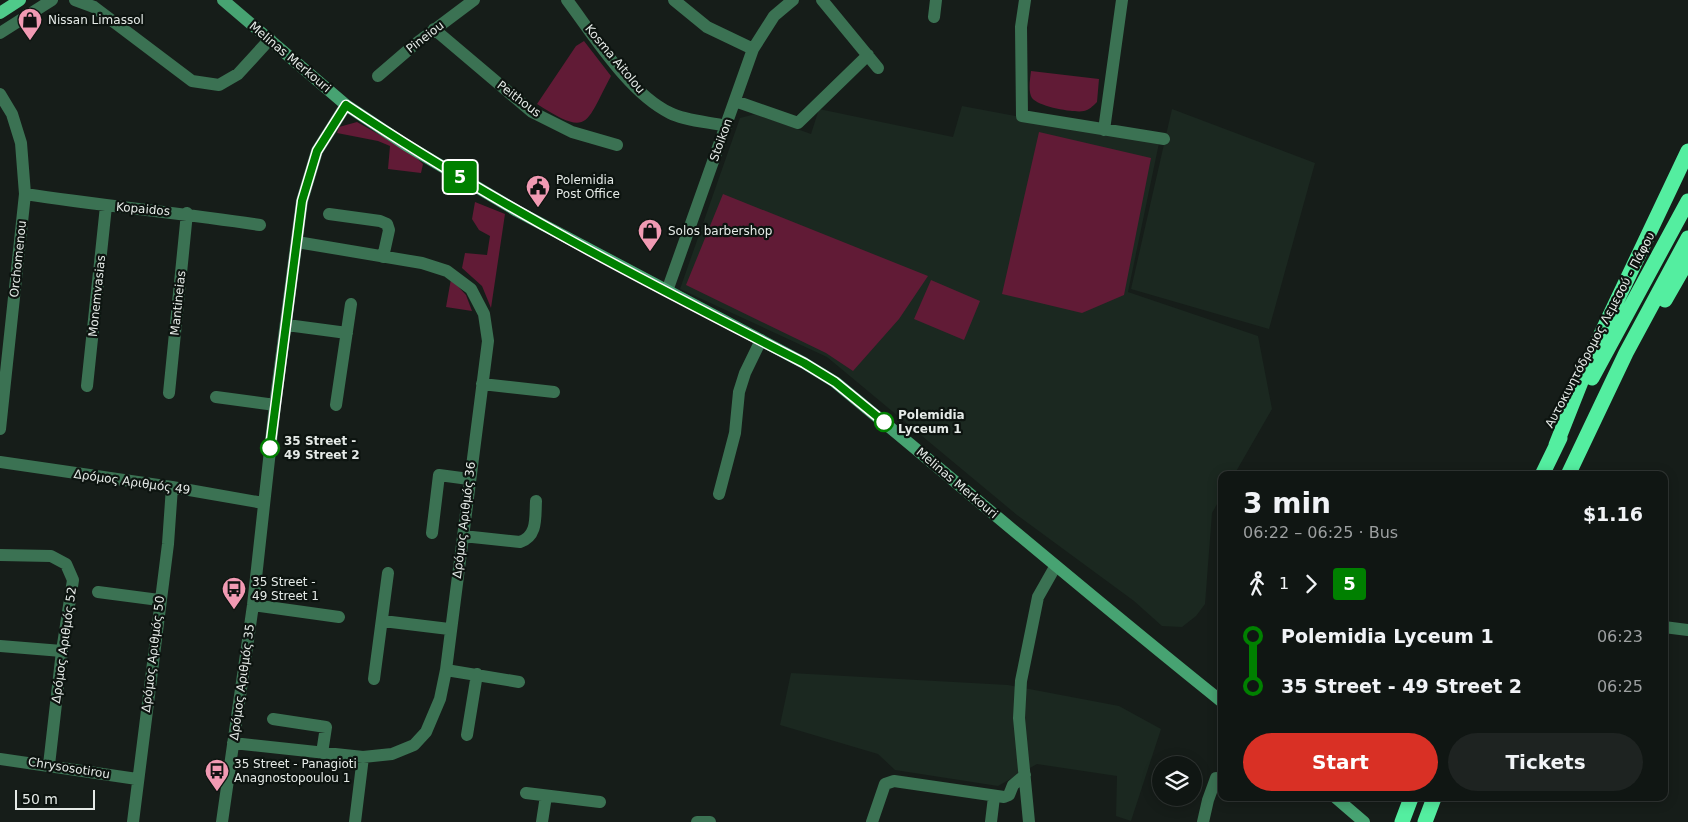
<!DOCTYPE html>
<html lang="en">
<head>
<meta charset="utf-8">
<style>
  :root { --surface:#101613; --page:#1e2321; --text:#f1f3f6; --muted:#9c9fa0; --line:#303533; --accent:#d93025 }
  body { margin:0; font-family:"DejaVu Sans",sans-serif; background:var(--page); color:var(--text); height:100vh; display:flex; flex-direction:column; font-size:19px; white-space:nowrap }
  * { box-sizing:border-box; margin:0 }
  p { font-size:16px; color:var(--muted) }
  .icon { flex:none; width:28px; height:28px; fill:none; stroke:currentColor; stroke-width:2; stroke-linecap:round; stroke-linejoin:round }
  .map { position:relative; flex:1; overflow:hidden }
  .details { position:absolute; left:1218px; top:471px; width:450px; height:330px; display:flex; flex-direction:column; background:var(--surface); border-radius:10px; box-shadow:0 2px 12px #0003,0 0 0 1px var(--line) }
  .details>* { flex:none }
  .badge { padding:0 10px; border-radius:4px; font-size:18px; line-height:32px }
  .controls { position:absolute; left:1152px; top:756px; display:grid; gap:10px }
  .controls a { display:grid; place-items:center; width:50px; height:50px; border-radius:50%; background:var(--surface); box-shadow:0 2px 12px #0003,0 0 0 1px var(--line); font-size:25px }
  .scale { position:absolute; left:15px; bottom:12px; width:80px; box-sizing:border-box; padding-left:5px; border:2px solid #e5eae7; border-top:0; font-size:14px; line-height:18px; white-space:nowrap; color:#e5eae7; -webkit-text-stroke:4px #0d1410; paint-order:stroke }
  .map>.badge { position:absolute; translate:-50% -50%; box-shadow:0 0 0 2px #fff }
  .legs { display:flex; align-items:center; gap:8px; height:55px; padding:0 25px; font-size:16px }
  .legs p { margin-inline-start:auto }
  .headline { display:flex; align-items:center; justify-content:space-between; height:85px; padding:0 25px }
  h1 { font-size:28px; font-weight:600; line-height:38px }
  .action { display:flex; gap:10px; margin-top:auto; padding:10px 25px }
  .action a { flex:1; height:58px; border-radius:30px; background:var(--accent); color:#fff; font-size:20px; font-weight:600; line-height:58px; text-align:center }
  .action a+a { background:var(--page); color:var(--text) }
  ul { padding:0 25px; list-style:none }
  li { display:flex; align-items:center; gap:18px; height:50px; font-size:19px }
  li i { display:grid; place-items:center; width:8px; height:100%; margin:0 6px; background:currentColor }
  li i::after { content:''; width:12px; height:12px; margin:-6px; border:4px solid; border-radius:50%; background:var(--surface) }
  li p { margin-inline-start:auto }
  li:first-child i { background:linear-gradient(#0000 50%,currentColor 0) }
  li:last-child i { background:linear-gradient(currentColor 50%,#0000 0) }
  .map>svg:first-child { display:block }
  .built { fill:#1b2820 }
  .green { fill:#611b36 }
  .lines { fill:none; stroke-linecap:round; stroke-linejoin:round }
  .street { stroke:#3b7253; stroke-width:12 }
  .secondary { stroke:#47a372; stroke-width:12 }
  .primary { stroke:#4fca8a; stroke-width:12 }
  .highway { stroke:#54eea0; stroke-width:15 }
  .line-1-casing { stroke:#fff; stroke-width:11 }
  .line-1 { stroke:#008000; stroke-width:8 }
  .stop-1-dot { fill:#fff; stroke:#008000; stroke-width:2.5 }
  .labels { text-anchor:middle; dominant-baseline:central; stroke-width:4.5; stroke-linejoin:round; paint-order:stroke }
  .poi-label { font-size:12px; fill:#e5eae7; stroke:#0d1410; text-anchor:start }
  .street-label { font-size:12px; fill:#e5eae7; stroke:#0d1410 }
  .stop-label { font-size:12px; font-weight:bold; fill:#e5eae7; stroke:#0d1410; text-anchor:start }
</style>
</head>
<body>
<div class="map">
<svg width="1688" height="822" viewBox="0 0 1688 822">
  <rect width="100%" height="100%" fill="#161d19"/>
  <path class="built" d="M962,106L1159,143L1128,292L1258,336L1272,409L1234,475H1221V497L1212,513L1205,604L1196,616L1182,627L1162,626L1134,601L1017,515L827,357L680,289L740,118L756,114L811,134L819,109L953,137Z
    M1172,109L1315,163L1269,329L1131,289Z
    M791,673L1008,685L1119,706L1161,729L1131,821L1116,816L1117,776L1037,764L998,786L895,770L878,754L780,725Z"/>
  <path class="green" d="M584,41L611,76C585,124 590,138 537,104L576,46Z
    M1031,71L1099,79L1097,102C1093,106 1089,110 1084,111C1075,113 1039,107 1032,98C1028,92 1030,79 1031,71Z
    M357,122L410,152L423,164L421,173L388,169L390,146L378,141L337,133L339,127Z
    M1039,132L1151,158L1124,295L1082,313L1002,294Z
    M723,194L928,276L899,319L853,371L826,353L686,285Z
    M475,202L505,214L491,308L482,286L462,268L465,253L487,255L490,236L479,230L472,219Z
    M451,279L466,295L472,311L446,307Z
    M931,280L980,301L964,340L914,319Z"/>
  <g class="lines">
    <path class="street" d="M75,0L94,7L192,81L219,85L238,74L270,39
      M567,0C594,36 629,93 670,113C686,121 709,122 726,126
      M674,0L707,27L753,49
      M822,0L878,68
      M1025,0L1021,27L1022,116L1164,139
      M934,17L936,0
      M434,29L532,112L572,132L617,145
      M0,33L52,0
      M378,76L414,45L474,0
      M0,94L12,114L21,143L25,194L0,429
      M735,101L798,123L868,55
      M1104,130L1122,0
      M25,194C103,206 182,213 260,225
      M329,214L380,221L387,224L389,230L383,257
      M667,291L753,49L774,16L793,0
      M287,325L347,333
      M482,384L554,392
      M87,386L106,206
      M169,393L187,213
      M216,397L275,405
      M336,405L351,304
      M0,462L172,487L263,503
      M719,494L735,433L739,392L745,373L761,340
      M432,533L439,475L469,479
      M463,536L520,542C538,536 535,517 536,501
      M0,555L51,556L66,564L73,580L62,651L49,765
      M98,592L159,600
      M253,605L339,617
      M383,621L449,629
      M1664,627L1688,630
      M0,646L62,651
      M446,670L519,682
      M374,679L388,573
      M273,719L326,727L322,753
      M467,735L477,674
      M233,743L363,757L392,754L414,745L426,732L440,699L446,670L488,341L484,314L471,289L447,271L422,263L297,242
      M0,759L137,779
      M526,793L600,802
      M133,822L168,544L172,487
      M222,822L253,605L275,405L302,201L317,151L346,105
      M355,822L363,757
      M542,822L546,796
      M697,822H710
      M872,822L885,784L894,781L1004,797L1009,795L1013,785L1025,775
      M991,822L994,797
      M1029,822L1019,718L1021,681L1038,597L1055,567
      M1203,822L1208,800L1216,778"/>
    <path class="secondary" d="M223,0L346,105L406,145L517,211L804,363L835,382C964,488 1091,597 1221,701
      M1336,798L1364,822"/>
    <path class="primary" d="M0,13L20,0"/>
    <path class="highway" d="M1665,300L1688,260
      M1592,378L1688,201
      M1556,445L1594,349L1688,151
      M1542,475L1560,438
      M1568,475L1626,353L1688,238
      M1402,822L1411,798
      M1425,822L1434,798"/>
  </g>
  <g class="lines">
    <defs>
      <path id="line-1" d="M270,448L302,201L317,151L346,105C492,203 648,283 804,363L835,382L884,422"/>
    </defs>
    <use href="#line-1" class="line-1-casing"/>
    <use href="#line-1" class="line-1"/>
  </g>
  <defs>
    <symbol id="shop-pin" viewBox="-11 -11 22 30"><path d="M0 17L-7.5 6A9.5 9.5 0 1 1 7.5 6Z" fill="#f19ab3" stroke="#0d1410"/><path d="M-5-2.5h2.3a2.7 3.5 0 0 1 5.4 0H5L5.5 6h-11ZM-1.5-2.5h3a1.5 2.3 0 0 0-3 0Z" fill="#111"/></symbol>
    <symbol id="civic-pin" viewBox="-11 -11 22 30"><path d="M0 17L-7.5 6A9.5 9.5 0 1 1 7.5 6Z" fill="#f19ab3" stroke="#0d1410"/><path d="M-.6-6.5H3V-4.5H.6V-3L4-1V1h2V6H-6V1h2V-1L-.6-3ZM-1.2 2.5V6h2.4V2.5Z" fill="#111"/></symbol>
    <symbol id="bus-pin" viewBox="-11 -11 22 30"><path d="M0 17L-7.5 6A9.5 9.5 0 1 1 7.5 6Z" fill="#f19ab3" stroke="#0d1410"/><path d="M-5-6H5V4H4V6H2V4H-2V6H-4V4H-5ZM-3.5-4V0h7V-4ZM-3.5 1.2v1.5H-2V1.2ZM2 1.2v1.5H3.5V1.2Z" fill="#111"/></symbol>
  </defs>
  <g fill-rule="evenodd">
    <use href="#shop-pin" x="16" y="6" width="28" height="38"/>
    <use href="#civic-pin" x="524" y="173" width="28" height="38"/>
    <use href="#shop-pin" x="636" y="217" width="28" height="38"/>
    <use href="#bus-pin" x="220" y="575" width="28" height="38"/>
    <use href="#bus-pin" x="203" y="757" width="28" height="38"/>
  </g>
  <g class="stop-1-dot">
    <circle cx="884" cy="422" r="9"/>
    <circle cx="270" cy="448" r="9"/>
  </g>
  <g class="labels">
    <g class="poi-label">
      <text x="48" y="20">Nissan Limassol</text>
      <text x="556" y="180">Polemidia<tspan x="556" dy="14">Post Office</tspan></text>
      <text x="668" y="231">Solos barbershop</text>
      <text x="252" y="582">35 Street -<tspan x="252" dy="14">49 Street 1</tspan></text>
      <text x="234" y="764">35 Street - Panagioti<tspan x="234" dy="14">Anagnostopoulou 1</tspan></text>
    </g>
    <g class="street-label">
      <text transform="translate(425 37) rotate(-38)">Pineiou</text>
      <text transform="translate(290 57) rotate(40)">Melinas Merkouri</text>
      <text transform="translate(615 59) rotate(50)">Kosma Aitolou</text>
      <text transform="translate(519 99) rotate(37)">Peithous</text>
      <text transform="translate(721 140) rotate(-70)">Stoikon</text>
      <text transform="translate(143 209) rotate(5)">Kopaidos</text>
      <text transform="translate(18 259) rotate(-84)">Orchomenou</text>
      <text transform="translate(97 296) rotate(-84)">Monemvasias</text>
      <text transform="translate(178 303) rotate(-84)">Mantineias</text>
      <text transform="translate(1600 330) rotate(-62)">Αυτοκινητόδρομος Λεμεσού - Πάφου</text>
      <text transform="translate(132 482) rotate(8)">Δρόμος Αριθμός 49</text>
      <text transform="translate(957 483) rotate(40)">Melinas Merkouri</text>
      <text transform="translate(464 520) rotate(-83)">Δρόμος Αριθμός 36</text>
      <text transform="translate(64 645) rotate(-82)">Δρόμος Αριθμός 52</text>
      <text transform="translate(153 654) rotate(-83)">Δρόμος Αριθμός 50</text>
      <text transform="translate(242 682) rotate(-82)">Δρόμος Αριθμός 35</text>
      <text transform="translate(69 768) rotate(9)">Chrysosotirou</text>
    </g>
    <g class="stop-label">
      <text x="898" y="415">Polemidia<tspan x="898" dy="14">Lyceum 1</tspan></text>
      <text x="284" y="441">35 Street -<tspan x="284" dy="14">49 Street 2</tspan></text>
    </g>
  </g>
</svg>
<div class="controls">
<a><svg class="icon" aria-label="layers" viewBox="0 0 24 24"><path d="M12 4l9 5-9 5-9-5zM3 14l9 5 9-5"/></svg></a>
</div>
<div class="scale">50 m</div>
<b class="badge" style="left:460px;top:177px;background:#008000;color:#fff">5</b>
<section class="details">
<div class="headline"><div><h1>3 min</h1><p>06:22 – 06:25 · Bus</p></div><b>$1.16</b></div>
<div class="legs"><svg class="icon" aria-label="walk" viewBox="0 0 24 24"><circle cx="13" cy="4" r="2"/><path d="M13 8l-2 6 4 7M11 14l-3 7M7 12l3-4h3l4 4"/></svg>1<svg class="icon" aria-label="forward" viewBox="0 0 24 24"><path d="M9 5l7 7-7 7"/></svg><b class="badge" style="background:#008000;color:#fff">5</b></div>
<ul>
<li><i style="color:#008000"></i><b>Polemidia Lyceum 1</b><p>06:23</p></li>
<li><i style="color:#008000"></i><b>35 Street - 49 Street 2</b><p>06:25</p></li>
</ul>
<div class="action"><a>Start</a><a>Tickets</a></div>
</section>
</div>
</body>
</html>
